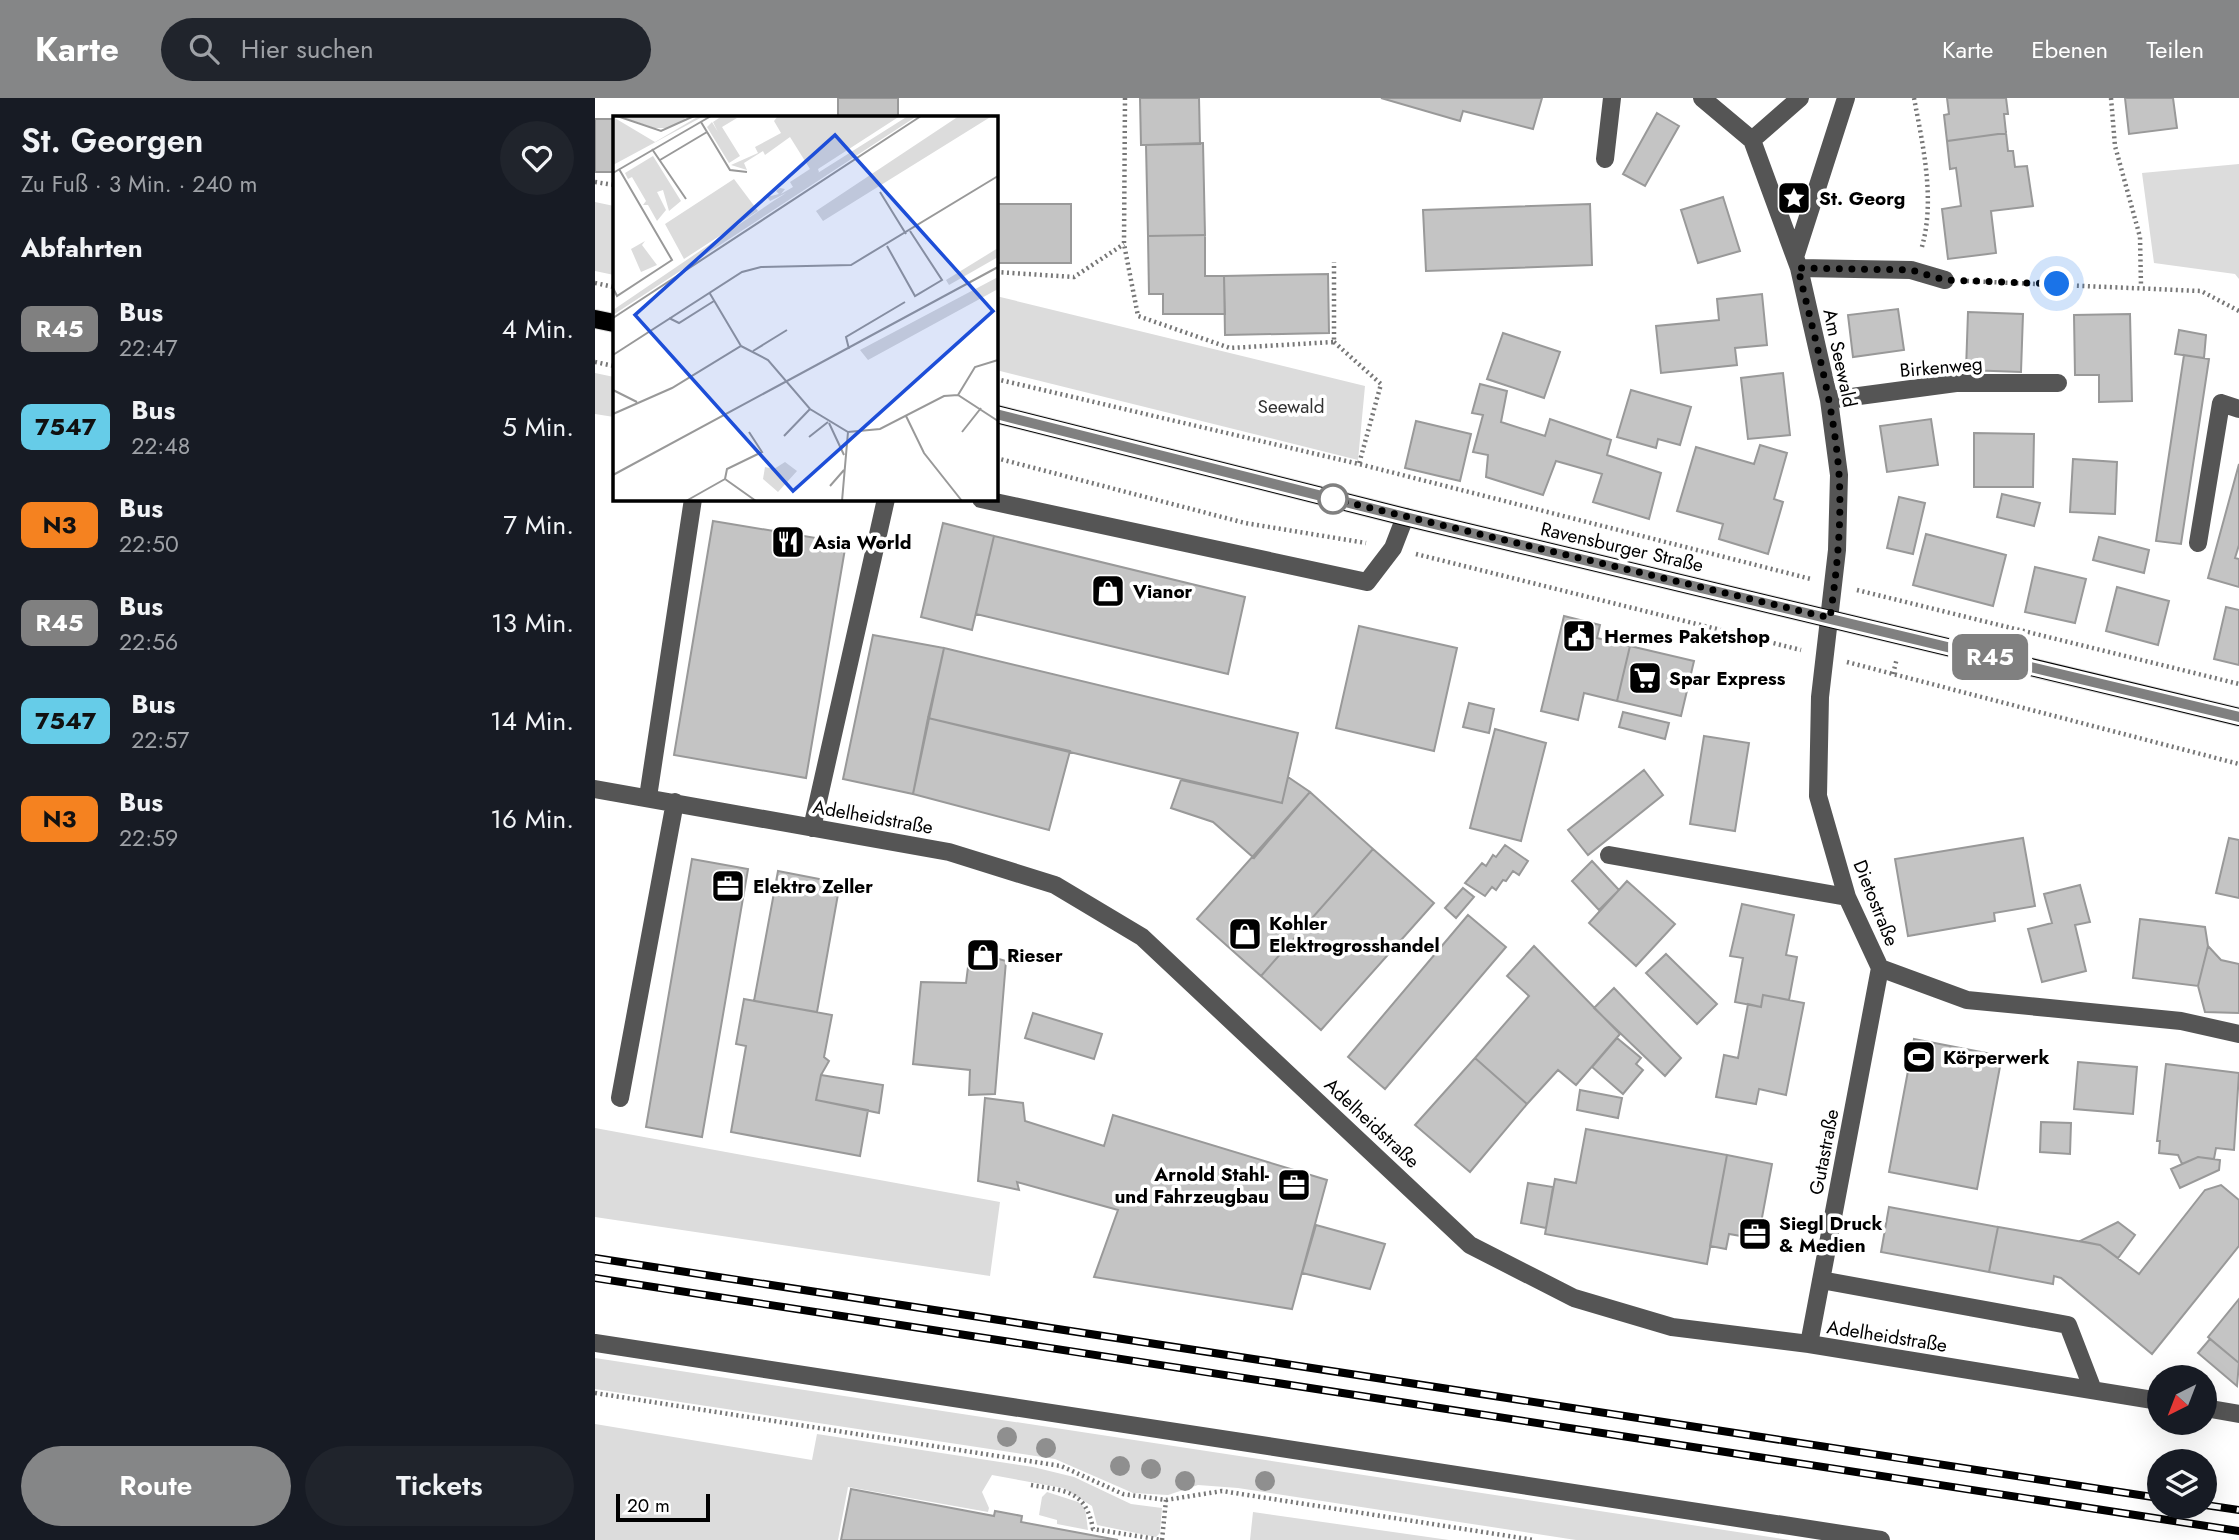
<!DOCTYPE html>
<html lang="de">
<head>
<meta charset="utf-8">
<style>
  :root { --surface:#171b24; --page:#20242c; --text:#f1f3f6; --muted:#9ea1a6; --accent:#858687 }
  body { margin:0; font-family:Jost,sans-serif; background:var(--page); color:var(--text); height:100vh; display:flex; flex-direction:column; font-size:26px; white-space:nowrap }
  * { box-sizing:border-box; margin:0 }
  p { font-size:23px; color:var(--muted) }
  .icon { flex:none; width:38px; height:38px; fill:none; stroke:currentColor; stroke-width:2; stroke-linecap:round; stroke-linejoin:round }
  .map { position:relative; flex:1; overflow:hidden }
  .details { display:flex; flex-direction:column; background:var(--surface); width:595px }
  .details>* { flex:none }
  .badge { padding:0 14px; border-radius:10px; font-size:24px; line-height:46px }
  .needle { width:46px; rotate:222deg }
  .controls { position:absolute; left:1552px; top:1267px; display:grid; gap:14px }
  .controls a { display:grid; place-items:center; width:70px; height:70px; border-radius:50%; background:var(--surface); box-shadow:0 7px 28px #0002; font-size:35px }
  .scale { position:absolute; left:21px; bottom:18px; width:94px; box-sizing:border-box; padding-left:7px; border:4px solid #000; border-top:0; font-size:19px; line-height:24px; white-space:nowrap; color:#000; -webkit-text-stroke:5px #fff; paint-order:stroke }
  .you { position:absolute; width:35px; height:35px; margin:-18px; border:5px solid #fff; border-radius:50%; background:#1a73e8; box-shadow:0 0 0 10px #1a73e833 }
  .map>.badge { position:absolute; translate:-50% -50%; box-shadow:0 0 0 4px #fff }
  h2 { padding:0 21px; font-size:26px; line-height:63px }
  .round { display:grid; place-items:center; flex:none; width:74px; height:74px; border-radius:37px; background:var(--page) }
  .headline { display:flex; align-items:center; justify-content:space-between; height:119px; padding:0 21px }
  h1 { font-size:33px; font-weight:600; line-height:52px }
  .cta { display:flex; gap:14px; margin-top:auto; padding:14px 21px }
  .cta a { flex:1; height:80px; border-radius:42px; background:var(--accent); color:#fff; font-size:28px; font-weight:600; line-height:80px; text-align:center }
  .cta a+a { background:var(--page); color:var(--text) }
  ul { padding:0; list-style:none }
  li { display:flex; align-items:center; gap:21px; height:98px; padding:0 21px }
  li div { flex:1 }
  li b { display:block; font-size:26px }
  li em { font-style:normal }
  li .badge { min-width:77px; font-weight:700; text-align:center }
  header { display:flex; align-items:center; gap:42px; box-sizing:border-box; height:98px; padding:0 35px; background:var(--accent); color:#fff }
  header strong { font-size:33px }
  nav { display:flex; gap:38px; margin-inline-start:auto; font-size:24px }
  .search { width:490px; height:63px; background:var(--page); display:flex; align-items:center; gap:18px; box-sizing:border-box; padding:0 24px; border-radius:38px; color:var(--muted); font-size:26px }
  main { display:flex; flex:1; min-height:0 }
  .map>svg:first-child { display:block }
  .green { fill:#dcdcdc }
  .building { fill:#c4c4c4; stroke:#999; stroke-width:2 }
  .lines { fill:none; stroke-linecap:round; stroke-linejoin:round }
  .major-casing { stroke:#dbdbdb; stroke-width:20 }
  .path { stroke:#777; stroke-width:4.5; stroke-dasharray:2 3.5; stroke-linecap:butt }
  .minor { stroke:#555; stroke-width:18 }
  .major { stroke:#000; stroke-width:18 }
  .rail-casing { stroke:#000; stroke-width:8 }
  .rail { stroke:#fff; stroke-width:5; stroke-dasharray:16; stroke-linecap:butt }
  .tree { fill:#8f8f8f }
  .line-casing { stroke:#fff; stroke-width:16 }
  .line { stroke:#808080; stroke-width:10 }
  .walk { stroke:#000; stroke-width:7; stroke-dasharray:0 12.6 }
  .stop-dot { fill:#fff; stroke:#808080; stroke-width:3.5 }
  .labels { text-anchor:middle; dominant-baseline:central; stroke-width:7; stroke-linejoin:round; paint-order:stroke }
  .poi-label { font-size:19px; font-weight:bold; fill:#000; stroke:#fff; text-anchor:start }
  .street-label { font-size:19px; fill:#000; stroke:#fff }
  .park-label { font-size:19px; fill:#333; stroke:#fff }
  .inset-road { fill:none; stroke:#999; stroke-width:2 }
  .view { fill:#1d4ed8; fill-opacity:0.15; stroke:#1d4ed8; stroke-width:3.5 }
  .inset-edge { fill:none; stroke:#000; stroke-width:3.5 }
</style>
</head>
<body>
<header>
<strong>Karte</strong>
<div class="search"><svg class="icon" aria-label="search" viewBox="0 0 24 24"><circle cx="10" cy="10" r="6"/><path d="M15 15l6 6"/></svg>Hier suchen</div>
<nav><a>Karte</a><a>Ebenen</a><a>Teilen</a></nav>
</header>
<main>
<section class="details">
<div class="headline"><div><h1>St. Georgen</h1><p>Zu Fuß · 3 Min. · 240 m</p></div><a class="round"><svg class="icon" aria-label="heart" viewBox="0 0 24 24"><path d="M12 20l-8-8c-3-5 5-10 8-4 3-6 11-1 8 4z"/></svg></a></div>
<h2>Abfahrten</h2>
<ul>
<li><span class="badge" style="background:#808080;color:#fff">R45</span><div><b>Bus</b><p>22:47</p></div><em>4 Min.</em></li>
<li><span class="badge" style="background:#66cce8;color:#111">7547</span><div><b>Bus</b><p>22:48</p></div><em>5 Min.</em></li>
<li><span class="badge" style="background:#f58220;color:#111">N3</span><div><b>Bus</b><p>22:50</p></div><em>7 Min.</em></li>
<li><span class="badge" style="background:#808080;color:#fff">R45</span><div><b>Bus</b><p>22:56</p></div><em>13 Min.</em></li>
<li><span class="badge" style="background:#66cce8;color:#111">7547</span><div><b>Bus</b><p>22:57</p></div><em>14 Min.</em></li>
<li><span class="badge" style="background:#f58220;color:#111">N3</span><div><b>Bus</b><p>22:59</p></div><em>16 Min.</em></li>
</ul>
<div class="cta"><a>Route</a><a>Tickets</a></div>
</section>
<div class="map">
<svg width="1644" height="1442" viewBox="0 0 1644 1442">
  <rect width="100%" height="100%" fill="#fff"/>
  <path class="green" d="M1644,66V181L1640,176L1559,165L1547,75Z
    M0,104L19,108V177L0,173Z
    M401,198L770,288L763,362L401,272Z
    M0,275L19,279V319L0,316Z
    M0,1030L405,1104L395,1178L0,1119Z
    M0,1260L1195,1442H981L643,1390L603,1387L573,1397L538,1395L460,1361L0,1291Z
    M0,1326L217,1362L222,1336L438,1369L479,1379L536,1406L567,1410L565,1435L561,1439L502,1427L497,1408L468,1390L397,1377L387,1394L394,1410L393,1414L253,1389L243,1442H0Z
    M452,1394L483,1404L490,1410L493,1432L462,1426V1422L444,1417L447,1399Z
    M658,1414L854,1442H655Z"/>
  <path class="building" d="M243,0H303V19H243Z
    M545,0H604L605,46L546,47Z
    M786,0H947L938,31L868,13L865,23Z
    M1352,0H1411L1413,16H1409L1411,35L1352,43L1349,17L1354,16Z
    M1530,0H1578L1582,30L1534,36Z
    M1062,15L1084,28L1050,88L1028,76Z
    M0,21H19V74H0Z
    M1411,35L1413,53H1418L1420,69L1432,68L1438,108L1396,113L1401,155L1353,161L1347,111L1366,108L1361,70L1355,71L1352,43Z
    M608,45L610,137L553,138L551,47Z
    M1128,99L1145,153L1103,165L1086,112Z
    M401,106H476V165H401Z
    M995,106L997,167L831,173L828,112Z
    M610,137V178H629L630,216H568V196H554L553,138Z
    M733,176L734,235L630,237L629,178Z
    M1167,196L1172,247L1140,250L1142,267L1066,275L1061,228L1124,222L1122,201Z
    M1303,211L1309,252L1258,259L1253,217Z
    M1373,214L1428,216L1426,274L1371,272Z
    M1535,216L1537,303L1504,304V277H1480L1479,217Z
    M1584,232L1611,237L1609,260L1580,256Z
    M908,235L965,254L949,300L892,281Z
    M1589,257L1614,261L1586,446L1561,443Z
    M1188,275L1195,337L1153,341L1146,280Z
    M885,286L912,293L906,324L950,338L955,321L1016,342L1012,357L1066,375L1054,421L998,404L1007,376L961,363L948,397L891,379L893,357L878,354L888,317L877,315Z
    M1036,292L1096,309L1085,347L1063,341L1061,350L1022,339Z
    M1336,321L1343,367L1292,374L1285,328Z
    M821,323L876,336L865,383L810,370Z
    M1379,335L1439,336L1438,389H1379Z
    M1165,347L1192,355L1179,401L1188,404L1173,456L1124,441L1128,426L1082,413L1101,349L1159,366Z
    M1478,361L1522,364L1520,416L1475,414Z
    M1644,366V447L1640,460L1644,461V489L1613,480Z
    M1407,396L1445,405L1439,428L1402,419Z
    M1304,399L1330,405L1318,456L1292,450Z
    M118,423L251,445L211,680L79,657Z
    M348,425L399,438L377,532L326,519Z
    M1331,436L1411,457L1398,508L1318,487Z
    M399,438L650,499L633,576L381,516Z
    M1504,439L1554,452L1549,475L1498,462Z
    M1440,469L1491,481L1480,525L1430,514Z
    M1522,489L1574,503L1563,547L1511,533Z
    M1631,509L1644,512V567L1619,561Z
    M969,518L1005,527L1002,540L1035,548L1022,603L989,595L983,622L946,613Z
    M764,528L862,550L839,653L741,630Z
    M278,537L349,550L318,696L248,681Z
    M1035,548L1099,563L1086,618L1022,603Z
    M349,550L703,635L687,705L333,620Z
    M874,605L899,611L894,635L868,629Z
    M1028,614L1074,625L1070,641L1024,629Z
    M333,620L475,653L454,732L318,696Z
    M900,631L951,645L926,743L875,730Z
    M1109,638L1154,645L1140,733L1095,726Z
    M1049,672L1068,697L993,757L973,732Z
    M693,679L715,694L659,760L618,724L576,710L586,682L687,705Z
    M715,694L778,751L666,878L602,821Z
    M1428,740L1440,808L1399,815L1400,823L1313,838L1300,761Z
    M1634,740L1644,742V800L1621,795Z
    M910,747L933,763L924,777L918,773L911,783L908,782L901,792L897,789L890,798L870,785L887,765L891,768L898,757L901,759Z
    M778,751L839,805L726,932L666,878Z
    M97,761L153,771L107,1039L51,1029Z
    M997,763L1024,792L1004,812L977,783Z
    M183,773L245,785L222,914L159,903Z
    M1032,783L1080,826L1041,868L994,825Z
    M1485,787L1495,824L1480,827L1491,873L1447,884L1433,831L1457,825L1449,796Z
    M868,790L879,799L861,820L850,810Z
    M1147,806L1199,817L1191,857L1202,859L1194,902L1168,897L1166,909L1140,904L1148,860L1135,858Z
    M873,817L911,849L790,991L753,959Z
    M1545,821L1610,829L1613,848L1603,888L1538,880Z
    M939,848L1025,936L981,987L963,972L932,1006L880,960L934,898L912,878Z
    M1613,848L1626,862L1644,866V915L1610,914L1603,888Z
    M375,853L411,863L400,996L374,997L375,972L318,966L326,884L371,885Z
    M1071,856L1122,906L1102,926L1051,875Z
    M1019,890L1086,960L1070,978L999,910Z
    M1168,897L1209,905L1191,997L1164,991L1161,1006L1121,999L1129,957L1143,960L1153,906L1166,909Z
    M149,901L237,917L229,959L234,963L226,977L221,1002L273,1012L265,1058L136,1034L151,948L141,946Z
    M438,915L507,936L499,961L430,940Z
    M1022,940L1046,960L1041,966L1048,972L1028,996L997,969Z
    M1319,941L1407,958L1382,1091L1294,1074Z
    M880,960L932,1006L875,1074L820,1027Z
    M1483,964L1542,969L1538,1016L1479,1011Z
    M1571,966L1644,975L1639,1052L1621,1050L1619,1061L1603,1059L1587,1066L1583,1057L1564,1055L1565,1043H1562Z
    M226,977L288,987L284,1015L221,1002Z
    M985,992L1027,1000L1023,1020L982,1012Z
    M390,1000L428,1005L430,1023L509,1048L518,1017L732,1082L697,1211L499,1179L523,1112L422,1084L424,1092L383,1083Z
    M1446,1024L1476,1025L1475,1056L1445,1054Z
    M991,1031L1132,1057L1112,1166L950,1136L960,1081L981,1085Z
    M1132,1057L1177,1066L1163,1141L1134,1136L1131,1151L1115,1148Z
    M1603,1059L1625,1062L1624,1072L1585,1090L1576,1071Z
    M933,1085L958,1089L951,1130L926,1125Z
    M1626,1087L1644,1102V1148L1557,1256L1466,1180L1459,1178L1458,1186L1394,1174L1403,1129L1505,1147L1544,1176L1610,1092Z
    M1294,1109L1403,1129L1394,1174L1286,1154Z
    M1523,1124L1540,1137L1523,1160L1505,1147L1485,1143Z
    M721,1127L790,1146L775,1191L707,1175Z
    M1644,1201V1265L1613,1239Z
    M1615,1241L1644,1265L1642,1288L1603,1255Z
    M256,1391L399,1418L400,1413L427,1418L426,1424L523,1442H246Z"/>
  <g class="lines">
    <defs>
      <path id="major" d="M0,221L19,225
        M401,316L810,419L1644,619"/>
    </defs>
    <use href="#major" class="major-casing"/>
    <path class="path" d="M530,0L529,146L543,218L635,250L739,244V164
      M1319,0C1328,48 1341,104 1326,152
      M1516,0L1520,48L1545,139L1546,188
      M0,84L19,87
      M401,174L479,179L529,146
      M1372,183L1606,193L1644,213
      M0,185L19,189
      M739,244L786,286L764,366
      M0,264L19,268
      M401,281L764,366L1216,481
      M401,360L650,425L771,445
      M821,456L1206,552
      M1262,492L1644,586
      M1252,564L1644,666
      M1298,576L1302,560
      M0,1295L466,1368L528,1396L571,1402L627,1393L939,1442
      M436,1387C470,1393 491,1392 498,1431L567,1442
      M567,1442L571,1402"/>
    <path class="minor" d="M1107,0L1157,42L1204,170L1234,302L1244,377L1242,452L1225,599L1223,698L1252,799L1285,870L1372,902L1586,923L1644,936
      M1157,42L1205,0
      M1010,61L1017,0
      M1200,159L1251,0
      M1204,170L1316,172L1350,182
      M1234,302L1361,285H1463
      M386,401L772,484L798,450L810,419
      M1603,445L1626,305L1644,311
      M0,691L354,754L460,787L547,839L875,1147L979,1200L1077,1229L1214,1246L1564,1303
      M53,699L98,401
      M217,730L291,401
      M1014,757L1252,799
      M25,1000L80,704
      M1226,1182L1473,1227L1498,1292
      M0,1245L1286,1442
      M1214,1246L1285,870
      M1610,1310L1644,1316"/>
    <use href="#major" class="major"/>
    <defs>
      <path id="rail" d="M0,1160L1564,1400
        M0,1180L1644,1433
        M1610,1407L1644,1412"/>
    </defs>
    <use href="#rail" class="rail-casing"/>
    <use href="#rail" class="rail"/>
  </g>
  <g class="tree">
    <circle cx="412" cy="1339" r="10"/>
    <circle cx="451" cy="1350" r="10"/>
    <circle cx="525" cy="1368" r="10"/>
    <circle cx="556" cy="1371" r="10"/>
    <circle cx="590" cy="1383" r="10"/>
    <circle cx="670" cy="1383" r="10"/>
  </g>
  <g class="lines">
    <defs>
      <path id="line" d="M401,316L810,419L1644,619"/>
    </defs>
    <use href="#line" class="line-casing"/>
    <use href="#line" class="line"/>
    <path class="walk" d="M738,401L1235,520C1242,473 1247,423 1244,376C1239,306 1219,238 1203,170L1316,172L1350,182L1462,186"/>
  </g>
  <defs>
    <symbol id="sight-square" viewBox="-11 -11 22 22"><rect x="-9" y="-9" width="18" height="18" rx="4" fill="#000" stroke="#fff"/><path d="M0-6L1.8-2.2L6-1.7L2.9 1.2L3.7 5.4L0 3.3L-3.7 5.4L-2.9 1.2L-6-1.7L-1.8-2.2Z" fill="#fff"/></symbol>
    <symbol id="restaurant-square" viewBox="-11 -11 22 22"><rect x="-9" y="-9" width="18" height="18" rx="4" fill="#000" stroke="#fff"/><path d="M-5-6h1v4h1v-4h1v4h1v-4h1v5L-1.5 .5V6h-2V.5L-5-1ZM5-6V6H3V1.5H1.5Q1.5-4 5-6Z" fill="#fff"/></symbol>
    <symbol id="shop-square" viewBox="-11 -11 22 22"><rect x="-9" y="-9" width="18" height="18" rx="4" fill="#000" stroke="#fff"/><path d="M-5-2.5h2.3a2.7 3.5 0 0 1 5.4 0H5L5.5 6h-11ZM-1.5-2.5h3a1.5 2.3 0 0 0-3 0Z" fill="#fff"/></symbol>
    <symbol id="civic-square" viewBox="-11 -11 22 22"><rect x="-9" y="-9" width="18" height="18" rx="4" fill="#000" stroke="#fff"/><path d="M-.6-6.5H3V-4.5H.6V-3L4-1V1h2V6H-6V1h2V-1L-.6-3ZM-1.2 2.5V6h2.4V2.5Z" fill="#fff"/></symbol>
    <symbol id="supermarket-square" viewBox="-11 -11 22 22"><rect x="-9" y="-9" width="18" height="18" rx="4" fill="#000" stroke="#fff"/><path d="M-6-5.5h2.5l.6 2H6L4.5 2H-2.5L-4.4-4H-6ZM-1.5 3.2a1.3 1.3 0 1 0 .1 0ZM3 3.2a1.3 1.3 0 1 0 .1 0Z" fill="#fff"/></symbol>
    <symbol id="office-square" viewBox="-11 -11 22 22"><rect x="-9" y="-9" width="18" height="18" rx="4" fill="#000" stroke="#fff"/><path d="M-6-3h4V-5.5h4V-3h4V5H-6ZM-1-4.5V-3h2v-1.5ZM-6 0V1H6V0Z" fill="#fff"/></symbol>
    <symbol id="stadium-square" viewBox="-11 -11 22 22"><rect x="-9" y="-9" width="18" height="18" rx="4" fill="#000" stroke="#fff"/><path d="M0-5a6.5 5 0 1 0 0 10a6.5 5 0 1 0 0-10ZM-3.5-1.8h7v3.6h-7Z" fill="#fff"/></symbol>
  </defs>
  <g fill-rule="evenodd">
    <use href="#sight-square" x="1180" y="81" width="38" height="38"/>
    <use href="#restaurant-square" x="174" y="425" width="38" height="38"/>
    <use href="#shop-square" x="494" y="474" width="38" height="38"/>
    <use href="#civic-square" x="965" y="519" width="38" height="38"/>
    <use href="#supermarket-square" x="1031" y="561" width="38" height="38"/>
    <use href="#office-square" x="114" y="769" width="38" height="38"/>
    <use href="#shop-square" x="631" y="817" width="38" height="38"/>
    <use href="#shop-square" x="369" y="838" width="38" height="38"/>
    <use href="#stadium-square" x="1305" y="940" width="38" height="38"/>
    <use href="#office-square" x="680" y="1068" width="38" height="38"/>
    <use href="#office-square" x="1141" y="1117" width="38" height="38"/>
  </g>
  <circle class="stop-dot" cx="738" cy="401" r="14"/>
  <g class="labels">
    <g class="poi-label">
      <text x="1224" y="100">St. Georg</text>
      <text x="218" y="444">Asia World</text>
      <text x="538" y="493">Vianor</text>
      <text x="1009" y="538">Hermes Paketshop</text>
      <text x="1074" y="580">Spar Express</text>
      <text x="158" y="788">Elektro Zeller</text>
      <text x="674" y="825">Kohler<tspan x="674" dy="22">Elektrogrosshandel</tspan></text>
      <text x="412" y="857">Rieser</text>
      <text x="1348" y="959">Körperwerk</text>
      <text x="674" y="1076" text-anchor="end">Arnold Stahl-<tspan x="674" dy="22">und Fahrzeugbau</tspan></text>
      <text x="1184" y="1125">Siegl Druck<tspan x="1184" dy="22">&amp; Medien</tspan></text>
    </g>
    <g class="street-label">
      <text transform="translate(1245 260) rotate(78)">Am Seewald</text>
      <text transform="translate(1346 269) rotate(-5)">Birkenweg</text>
      <text transform="translate(1027 449) rotate(13)">Ravensburger Straße</text>
      <text transform="translate(278 719) rotate(10)">Adelheidstraße</text>
      <text transform="translate(1281 805) rotate(68)">Dietostraße</text>
      <text transform="translate(777 1025) rotate(43)">Adelheidstraße</text>
      <text transform="translate(1229 1054) rotate(-79)">Gutastraße</text>
      <text transform="translate(1292 1238) rotate(9)">Adelheidstraße</text>
    </g>
    <g class="park-label">
      <text x="696" y="308">Seewald</text>
    </g>
  </g>
  <g transform="translate(18 18)">
    <rect width="385" height="385" fill="#fff"/>
    <path d="M6,0H71L72,3L56,12H41ZM86,0H91L0,49V1L42,26ZM109,0L124,2L109,11L127,40L116,47L94,11L99,6L105,16L100,6ZM165,0H287L205,53L206,56L187,70L157,85L154,81L166,78L163,75L167,72L172,73L168,78L180,71L177,66L197,53L177,21L152,39L150,35L131,47L134,54L118,49L145,37L142,31L168,17L161,5ZM295,0H304L0,199V194L162,84ZM346,0H379L210,105L203,95ZM40,40L68,85L56,95L50,74L44,76L53,94L44,105L35,89H30L33,85L19,61L15,63L12,57ZM121,63L145,95L71,143L52,108ZM32,125L29,129L44,149L28,156L18,133ZM385,132V141L336,169L333,164ZM385,161V173L255,244L247,234ZM172,346L184,355L165,376L150,363L152,351L161,353Z" fill="#dcdcdc"/>
    <path class="inset-road" d="M4,0L48,15L81,0M88,6L117,54L134,56M39,33L73,83M47,44L94,16M0,57L98,0M267,76L293,118M274,130L302,180L329,164L297,115M0,172L4,180L59,144L6,53M96,176L128,230M0,202L308,0M56,202L66,207L101,185M236,233L233,221L292,186M140,235L174,214M0,239L129,156L148,151L238,149L385,60M0,274L24,286M345,279L362,251L385,244M0,298L59,272L128,230L155,244L197,293L235,316L267,313L331,280L345,279L385,305M293,300L311,337L349,385M216,307L231,339M349,316L368,292M171,320L197,293M196,321L215,306M0,359L385,151M112,363L114,353L149,336L136,316M112,363L143,385M217,370L231,354M73,385L112,363M229,385L235,316"/>
    <path class="view" d="M222,19L380,195L180,375L22,199Z"/>
    <rect width="385" height="385" class="inset-edge"/>
  </g>
</svg>
<div class="controls">
<a><svg class="needle" viewBox="-14 -14 28 28"><path d="M0-13l5 13h-10z" fill="#e53935"/><path d="M0 13l5-13h-10z" fill="#9ea1a6"/></svg></a>
<a><svg class="icon" aria-label="layers" viewBox="0 0 24 24"><path d="M12 4l9 5-9 5-9-5zM3 14l9 5 9-5"/></svg></a>
</div>
<div class="scale">20 m</div>
<div class="you" style="left:1462px;top:186px"></div>
<b class="badge" style="left:1395px;top:559px;background:#808080;color:#fff">R45</b>
</div>
</main>
</body>
</html>
